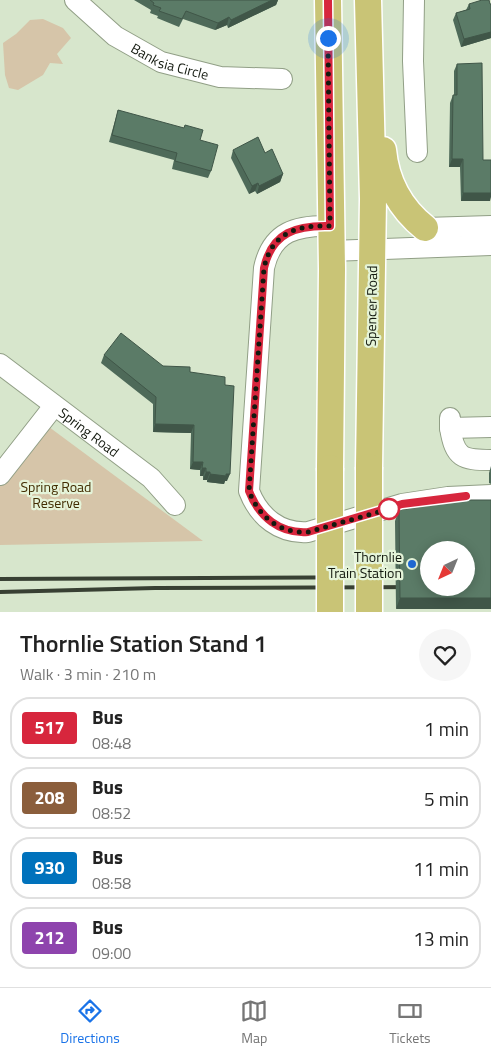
<!DOCTYPE html>
<html lang="en">
<head>
<meta charset="utf-8">
<style>
  :root { --surface:#fff; --page:#f6f6f6; --text:#222; --muted:#767676; --line:#e0e0e0; --accent:#1a73e8 }
  body { margin:0; font-family:"Titillium Web",sans-serif; background:var(--page); color:var(--text); height:100vh; display:flex; flex-direction:column; font-size:19px; white-space:nowrap }
  * { box-sizing:border-box; margin:0 }
  p { font-size:16px; color:var(--muted) }
  .icon { flex:none; width:28px; height:28px; fill:none; stroke:currentColor; stroke-width:2; stroke-linecap:round; stroke-linejoin:round }
  .map { position:relative; height:612px; overflow:hidden }
  .drawer { display:flex; flex-direction:column; background:var(--surface); flex:1 }
  .drawer>* { flex:none }
  .badge { padding:0 10px; border-radius:4px; font-size:18px; line-height:32px }
  .needle { width:32px; rotate:223deg }
  .tools { position:absolute; left:420px; top:541px; display:grid; gap:10px }
  .tools a { display:grid; place-items:center; width:55px; height:55px; border-radius:50%; background:var(--surface); box-shadow:0 2px 12px #0003; font-size:25px }
  .you { position:absolute; width:25px; height:25px; margin:-12px; border:4px solid #fff; border-radius:50%; background:#1a73e8; box-shadow:0 0 0 8px #1a73e833 }
  .map>.badge { position:absolute; translate:-50% -50%; box-shadow:0 0 0 2px #fff }
  .round { display:grid; place-items:center; flex:none; width:52px; height:52px; border-radius:26px; background:var(--page) }
  .summary { display:flex; align-items:center; justify-content:space-between; height:85px; padding:0 20px }
  h1 { font-size:24px; font-weight:600; line-height:38px }
  ul { padding:0; list-style:none }
  li { display:flex; align-items:center; gap:15px; height:62px; margin:0 10px 8px; padding:0 10px; border:2px solid var(--line); border-radius:20px }
  li div { flex:1 }
  li b { display:block; font-size:19px }
  li em { font-style:normal }
  li .badge { min-width:55px; font-weight:700; text-align:center }
  .menu { display:flex; justify-content:space-around; align-items:center; height:70px; border-top:1px solid var(--line); background:var(--surface); font-size:14px; color:var(--muted) }
  .menu a { display:grid; justify-items:center; gap:2px }
  .menu .current { color:var(--accent) }
  .map>svg:first-child { display:block }
  .green { fill:#d6c5a9 }
  .lines { fill:none; stroke-linecap:round; stroke-linejoin:round }
  .minor-casing { stroke:#919f86; stroke-width:22 }
  .major-casing { stroke:#fff; stroke-width:29 }
  .minor { stroke:#fff; stroke-width:20 }
  .major { stroke:#c9c476; stroke-width:26 }
  .rail { stroke:#384033; stroke-width:4 }
  .major-bridge-casing { stroke:#fff; stroke-width:29; stroke-linecap:butt }
  .major-bridge { stroke:#c9c476; stroke-width:26 }
  .wall { fill:#4e6a59 }
  .shaded-wall { fill:#405648 }
  .building { fill:#5b7b67; stroke:#405648; fill-rule:evenodd }
  .line-casing { stroke:#fff; stroke-width:11 }
  .line { stroke:#d7263d; stroke-width:8 }
  .walk { stroke:#13190f; stroke-width:5; stroke-dasharray:0 9 }
  .stop-dot { fill:#fff; stroke:#d7263d; stroke-width:2.5 }
  .poi-dot { fill:#1f69d4; stroke:#e5f4d9; stroke-width:2 }
  .labels { text-anchor:middle; dominant-baseline:central; stroke-width:4.5; stroke-linejoin:round; paint-order:stroke }
  .street-label { font-size:14px; fill:#13190f; stroke:#e5f4d9 }
  .park-label { font-size:14px; fill:#422d02; stroke:#e5f4d9 }
  .poi-label { font-size:14px; fill:#13190f; stroke:#e5f4d9; text-anchor:end }
</style>
</head>
<body>
<div class="map">
<svg width="491" height="612" viewBox="0 0 491 612">
  <rect width="100%" height="100%" fill="#d7e6cc"/>
  <path class="green" d="M43,19L63,28L71,38L57,54L63,64L50,63L43,75L18,90L9,88L5,75L3,43L16,34L30,20Z
    M49,427L203,541L0,545V484Z"/>
  <g class="lines">
    <defs>
      <g id="minor">
        <path id="s1" d="M75,0L115,36L161,62L220,77L282,79"/>
        <path d="M414,0L413,61L417,152"/>
        <path d="M331,226C297,225 272,231 264,268L249,491C259,517 280,534 308,532L402,504L448,497L491,495"/>
        <path d="M425,228L491,226"/>
        <path d="M331,251L491,245"/>
        <path id="s2" d="M0,364L151,478L175,505"/>
        <path d="M450,418V428L491,427"/>
        <path d="M450,428C455,458 462,460 491,460"/>
        <path d="M0,475L54,406"/>
      </g>
      <path id="major" d="M328,0L332,269L330,468
        M368,0L373,199L369,467
        M383,150C386,182 400,208 425,228"/>
    </defs>
    <use href="#minor" class="minor-casing"/>
    <use href="#major" class="major-casing"/>
    <use href="#minor" class="minor"/>
    <use href="#major" class="major"/>
    <path class="rail" d="M0,579L429,577
      M0,592L155,588L429,587"/>
    <defs>
      <path id="major-bridge" d="M330,468V612
        M369,612V467"/>
    </defs>
    <use href="#major-bridge" class="major-bridge-casing"/>
    <use href="#major-bridge" class="major-bridge"/>
  </g>
  <path class="wall" d="M134,0H278L276,5L228,28L227,25L215,30L183,19L179,27L157,18L158,16L150,13L151,10Z
    M469,4H491V38L461,47L453,20L456,13L466,10Z
    M457,64L483,160L490,201H461L460,167H449L450,103L453,95H454V71Z
    M118,110L200,140L211,171L208,178L172,169L174,160L109,142Z
    M233,150L265,153L283,174L280,182L257,194L255,191L249,194L231,158Z
    M104,355L163,366L190,372L225,385L227,481H225L224,484L207,482V480H203V476H200V470L190,469L191,433L153,432V404L101,363Z
    M491,466V484L489,483V473Z
    M491,500L396,609L395,521L399,510Z"/>
  <path class="shaded-wall" d="M272,0H278L276,5L228,28L231,20Z
    M229,17L227,25L215,30L218,23Z
    M491,32V38L461,47L464,39Z
    M452,159H463L460,167H449Z
    M283,174L280,182L257,194L259,186Z
    M258,183L255,191L249,194L252,186Z
    M463,193H491V197L490,201H461Z
    M155,424L194,425L191,433L153,432Z
    M193,462H203L200,470L190,469Z
    M202,468H206L203,476H200Z
    M206,472H210L207,480H203Z
    M210,474H230L227,481H225L224,484L207,482Z
    M400,598H491V609H396Z"/>
  <path class="building" d="M150,0H272L231,20L229,17L218,23L186,11L182,19L159,11L161,8L153,5L154,3Z
    M482,0H489L490,4H491V32L464,39L456,13L470,9L469,4Z
    M482,63L483,160H491V193H463V159H452L453,95H457V64Z
    M118,110L184,128L185,125L203,130L200,140L218,145L211,171L175,161L177,153L112,135Z
    M258,137L265,153L272,149L283,174L259,186L258,183L252,186L233,150Z
    M121,333L163,366L190,367V372L225,377V385L234,386L230,474H226V476L210,474V472H206V468H202L203,462H193L194,425L155,424L156,397L104,355Z
    M466,500H491V598H400L399,510ZM429,550H466V588H429Z"/>
  <g class="lines">
    <defs>
      <path id="line" d="M328,0L330,226C297,225 272,232 264,268L249,491C259,517 280,534 308,532L402,504L466,496"/>
    </defs>
    <use href="#line" class="line-casing"/>
    <use href="#line" class="line"/>
    <path class="walk" d="M328,38L330,226C297,225 272,232 264,268L249,491C259,517 280,534 308,532L389,509"/>
  </g>
  <circle class="stop-dot" cx="389" cy="509" r="10"/>
  <circle class="poi-dot" cx="412" cy="564" r="5"/>
  <g class="labels">
    <g class="street-label">
      <text stroke="none"><textPath href="#s1" startOffset="115">Banksia Circle</textPath></text>
      <text transform="translate(371 306) rotate(-89)">Spencer Road</text>
      <text stroke="none"><textPath href="#s2" startOffset="112">Spring Road</textPath></text>
    </g>
    <g class="park-label">
      <text x="56" y="486">Spring Road<tspan x="56" dy="16">Reserve</tspan></text>
    </g>
    <g class="poi-label">
      <text x="402" y="556">Thornlie<tspan x="402" dy="16">Train Station</tspan></text>
    </g>
  </g>
</svg>
<div class="tools">
<a><svg class="needle" viewBox="-14 -14 28 28"><path d="M0-13l5 13h-10z" fill="#e53935"/><path d="M0 13l5-13h-10z" fill="#767676"/></svg></a>
</div>
<div class="you" style="left:328px;top:38px"></div>
</div>
<section class="drawer">
<div class="summary"><div><h1>Thornlie Station Stand 1</h1><p>Walk · 3 min · 210 m</p></div><a class="round"><svg class="icon" aria-label="heart" viewBox="0 0 24 24"><path d="M12 20l-8-8c-3-5 5-10 8-4 3-6 11-1 8 4z"/></svg></a></div>
<ul>
<li><span class="badge" style="background:#d7263d;color:#fff">517</span><div><b>Bus</b><p>08:48</p></div><em>1 min</em></li>
<li><span class="badge" style="background:#8b5e3c;color:#fff">208</span><div><b>Bus</b><p>08:52</p></div><em>5 min</em></li>
<li><span class="badge" style="background:#0072bc;color:#fff">930</span><div><b>Bus</b><p>08:58</p></div><em>11 min</em></li>
<li><span class="badge" style="background:#8e44ad;color:#fff">212</span><div><b>Bus</b><p>09:00</p></div><em>13 min</em></li>
</ul>
</section>
<nav class="menu">
<a class="current"><svg class="icon" aria-label="directions" viewBox="0 0 24 24"><path d="M12 3l9 9-9 9-9-9zM9 14v-3h6M13 9l2 2-2 2"/></svg>Directions</a>
<a><svg class="icon" aria-label="map" viewBox="0 0 24 24"><path d="M3 6l6-2 6 2 6-2v14l-6 2-6-2-6 2zM9 4v14M15 6v14"/></svg>Map</a>
<a><svg class="icon" aria-label="tickets" viewBox="0 0 24 24"><path d="M3 7h18v10H3zM15 7v10"/></svg>Tickets</a>
</nav>
</body>
</html>
